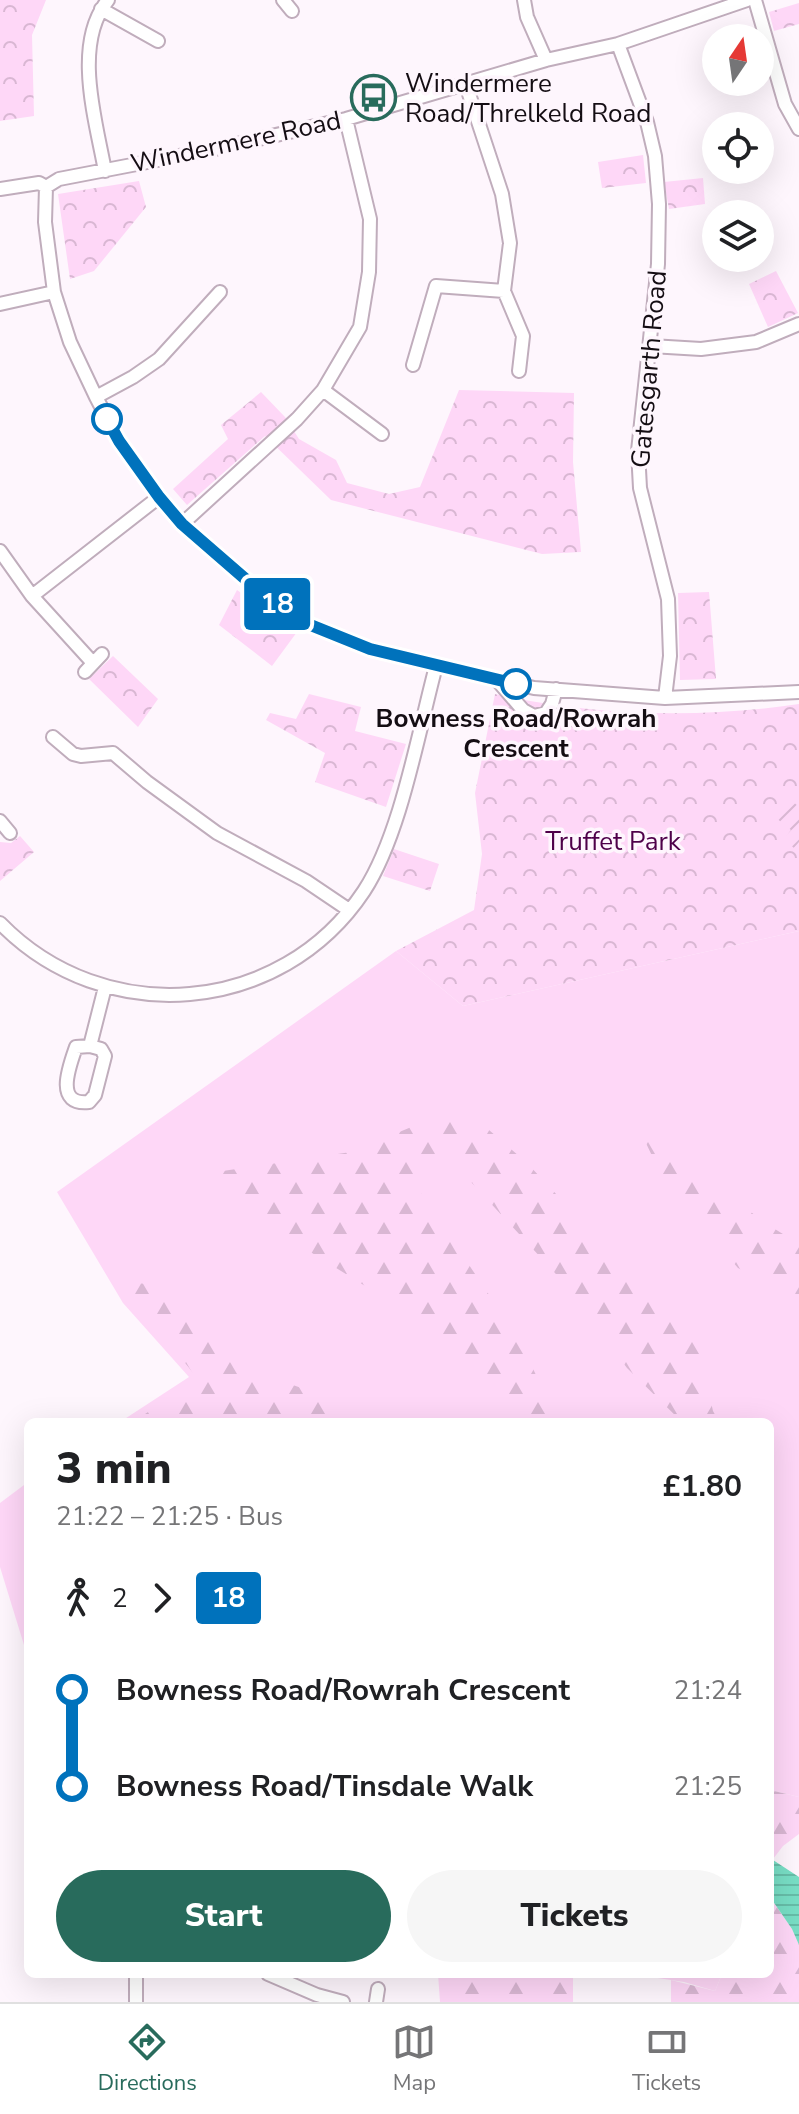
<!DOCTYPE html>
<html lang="en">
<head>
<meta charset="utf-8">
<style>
  :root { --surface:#fff; --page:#f6f6f6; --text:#202124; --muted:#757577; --line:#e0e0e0; --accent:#286b5c }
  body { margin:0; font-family:"Nunito Sans",sans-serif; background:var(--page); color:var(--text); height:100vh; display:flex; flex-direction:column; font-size:30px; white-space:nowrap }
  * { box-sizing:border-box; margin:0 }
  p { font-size:26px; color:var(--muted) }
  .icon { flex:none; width:44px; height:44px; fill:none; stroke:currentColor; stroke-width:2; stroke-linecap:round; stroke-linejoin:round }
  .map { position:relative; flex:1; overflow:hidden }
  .drawer { position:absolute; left:24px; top:1418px; width:750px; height:560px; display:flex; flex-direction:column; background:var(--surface); border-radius:12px; box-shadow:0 8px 32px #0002 }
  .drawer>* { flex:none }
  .badge { padding:0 16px; border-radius:6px; font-size:28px; line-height:52px }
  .needle { width:52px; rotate:13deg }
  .fabs { position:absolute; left:702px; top:24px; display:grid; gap:16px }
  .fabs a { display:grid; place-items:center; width:72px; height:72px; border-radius:50%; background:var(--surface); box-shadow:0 8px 32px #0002; font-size:40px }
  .map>.badge { position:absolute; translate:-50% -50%; box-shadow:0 0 0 4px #fff }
  .legs { display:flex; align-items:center; gap:12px; height:88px; padding:0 32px; font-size:26px }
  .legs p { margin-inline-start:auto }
  .headline { display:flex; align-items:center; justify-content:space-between; height:136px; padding:0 32px }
  h1 { font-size:44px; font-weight:800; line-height:60px }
  .action { display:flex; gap:16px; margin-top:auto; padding:16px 32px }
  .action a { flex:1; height:92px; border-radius:48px; background:var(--accent); color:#fff; font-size:32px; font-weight:800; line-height:92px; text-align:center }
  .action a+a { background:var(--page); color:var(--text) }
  ul { padding:0 32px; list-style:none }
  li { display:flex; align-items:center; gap:28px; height:96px; font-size:30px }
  li i { display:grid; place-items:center; width:12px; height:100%; margin:0 10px; background:currentColor }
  li i::after { content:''; width:20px; height:20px; margin:-10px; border:6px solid; border-radius:50%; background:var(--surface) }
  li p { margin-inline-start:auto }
  li:first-child i { background:linear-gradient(#0000 50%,currentColor 0) }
  li:last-child i { background:linear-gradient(currentColor 50%,#0000 0) }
  .dock { display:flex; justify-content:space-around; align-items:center; height:112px; border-top:2px solid var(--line); background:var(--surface); font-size:22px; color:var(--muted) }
  .dock a { display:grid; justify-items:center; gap:4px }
  .dock .selected { color:var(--accent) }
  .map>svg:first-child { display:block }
  .grass { fill:#fed7f7 }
  .forest { fill:url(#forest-firs) }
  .park { fill:url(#park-crowns) }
  .garden { fill:url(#garden-furrows) }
  .water { fill:url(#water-rules) }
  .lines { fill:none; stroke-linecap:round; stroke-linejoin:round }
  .minor-casing { stroke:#c0adbc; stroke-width:16 }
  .minor { stroke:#fff; stroke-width:12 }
  .line-1-casing { stroke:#fff; stroke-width:18 }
  .line-1 { stroke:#0072bc; stroke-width:12 }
  .stop-1-dot { fill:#fff; stroke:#0072bc; stroke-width:4 }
  .labels { text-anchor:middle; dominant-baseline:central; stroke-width:7; stroke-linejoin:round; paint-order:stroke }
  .poi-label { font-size:26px; fill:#140d13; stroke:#fef6fd; text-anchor:start }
  .street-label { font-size:26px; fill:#140d13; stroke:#fef6fd }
  .stop-label { font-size:26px; font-weight:bold; fill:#140d13; stroke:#fef6fd }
  .park-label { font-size:26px; fill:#4e0049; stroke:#fef6fd }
</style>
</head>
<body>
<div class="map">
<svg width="799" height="2002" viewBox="0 0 799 2002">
  <defs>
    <pattern id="forest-firs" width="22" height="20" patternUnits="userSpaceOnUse" patternTransform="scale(2)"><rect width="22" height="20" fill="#fed7f7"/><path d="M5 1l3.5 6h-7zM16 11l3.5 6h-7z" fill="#d9b7d3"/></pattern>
    <pattern id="park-crowns" width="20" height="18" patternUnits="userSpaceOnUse" patternTransform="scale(2)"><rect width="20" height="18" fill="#fed7f7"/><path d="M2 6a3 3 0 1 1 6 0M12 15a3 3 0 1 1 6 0" fill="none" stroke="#d9b7d3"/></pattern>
    <pattern id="garden-furrows" width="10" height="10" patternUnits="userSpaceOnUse" patternTransform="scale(2)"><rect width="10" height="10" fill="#fed7f7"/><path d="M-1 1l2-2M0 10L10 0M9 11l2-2" fill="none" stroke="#d9b7d3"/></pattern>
    <pattern id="water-rules" width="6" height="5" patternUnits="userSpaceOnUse" patternTransform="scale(2)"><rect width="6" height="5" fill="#78dec5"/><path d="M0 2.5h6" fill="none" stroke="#67bda8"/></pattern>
  </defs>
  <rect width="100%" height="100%" fill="#fef6fd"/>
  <path class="grass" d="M799,931V1797L770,1790V1422H120L189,1377L123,1303L57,1192L396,951L463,1006Z
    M28,1482V1658L0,1567V1503Z
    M631,1974H722L715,1991L684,1982Z"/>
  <path class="forest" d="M450,1111L489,1130L527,1163L601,1242L695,1332L713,1411L719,1422H682L627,1368L555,1273L448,1157H419L412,1180L520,1341L558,1422H534L493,1396L445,1347L370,1289L275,1230L203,1174L351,1152Z
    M633,1116L762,1221L799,1244V1310L778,1287L738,1268L666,1185Z
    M120,1282L163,1285L232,1364L313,1392L335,1422H133L198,1379Z
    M770,1790L799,1797V1834L783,1846L770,1863Z
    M770,1897L792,1929L799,1945V2002H671V1980L715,1991L722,1974H770Z
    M438,1974H573V2002H440Z"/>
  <path class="park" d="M0,0H46L32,35L34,116L0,121Z
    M799,3V24L774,31L769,12Z
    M643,155L646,183L602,188L598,162Z
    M703,178L705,204L669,209L664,182Z
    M139,181L146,207L94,271L70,279L58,194Z
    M776,271L798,313L768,327L749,284Z
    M459,390L574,393L573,462L581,552L542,554L331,500L265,436L187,505L173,489L228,439L221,425L261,392L285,417L299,439L336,460L347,483L389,494L420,487Z
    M237,590L297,632L272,666L219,625Z
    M709,592L716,679L680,680L678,593Z
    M113,656L158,699L138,727L89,679Z
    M309,694L361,707L355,731L406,744L386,807L315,782L325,753L266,720L270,713L296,719Z
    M495,694C595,716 698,719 799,704V931L463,1006L396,951L474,910L482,854L475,793Z
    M20,836L34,852L0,881V842L11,843Z
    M394,849L439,864L430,891L383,876Z"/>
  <path class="garden" d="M790,799L799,807V842L794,848L784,839L791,830L775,817Z"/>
  <path class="water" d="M773,1860L799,1877V1945L792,1929L770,1897V1863Z"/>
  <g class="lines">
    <defs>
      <path id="minor" d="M283,0L292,11
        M524,0L527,17L546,60
        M755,0L785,104L799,129
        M101,9L158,41
        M618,44L647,122L655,156L659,204L658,264L638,451L640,488L668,599L670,656L665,698
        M466,85L502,194L510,243L504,291L523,336L519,371
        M105,171C96,121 72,44 108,0
        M46,187L45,222L54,292L70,342L96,397L119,441L159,497L182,524L266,597L308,624L370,649L534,688L665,698L799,692
        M0,189L39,183L46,187L59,179L215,149L346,119L546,60L618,44L747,0
        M0,304L54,292
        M651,346L701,349L756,342L799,324
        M413,365L436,286L504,291
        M323,390L382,434
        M96,397L133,377L159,359L220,292
        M182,524L297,419L323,390L360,327L369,272L370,219L346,119
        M0,551L32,596L93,663
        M32,596L159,497
        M85,672L102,654
        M497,680L523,710L534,716L546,713L552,704L556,689
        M53,737L73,754L81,756L113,753L147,782L217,833L306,881L349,910
        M0,821L10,833
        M0,923C104,1030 281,1016 364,891C401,834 418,733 436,666
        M90,1046L101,1049L105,1056L95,1095L89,1102C54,1106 69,1067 76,1047L90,1046L105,987
        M136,1974V2002
        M268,1974L317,1995L343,2002
        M376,2002L378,1989"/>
    </defs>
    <use href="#minor" class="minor-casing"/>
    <use href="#minor" class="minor"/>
  </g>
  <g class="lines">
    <defs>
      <path id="line-1" d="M107,419L119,441L159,497L182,524L266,597L308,624L370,649L516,684"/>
    </defs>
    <use href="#line-1" class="line-1-casing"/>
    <use href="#line-1" class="line-1"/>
  </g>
  <defs>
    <symbol id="bus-ring" viewBox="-11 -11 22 22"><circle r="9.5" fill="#fef6fd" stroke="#286b5c" stroke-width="1.5"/><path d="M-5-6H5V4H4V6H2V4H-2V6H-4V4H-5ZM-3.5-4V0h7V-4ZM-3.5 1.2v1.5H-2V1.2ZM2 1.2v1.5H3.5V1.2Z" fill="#286b5c"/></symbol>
  </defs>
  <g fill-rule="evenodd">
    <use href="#bus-ring" x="348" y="72" width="51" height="51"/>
  </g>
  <g class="stop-1-dot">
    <circle cx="107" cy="419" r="14"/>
    <circle cx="516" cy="684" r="14"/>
  </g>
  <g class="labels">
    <g class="poi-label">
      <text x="405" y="83">Windermere<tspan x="405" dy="30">Road/Threlkeld Road</tspan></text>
    </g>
    <g class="street-label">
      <text transform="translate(236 142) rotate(-12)">Windermere Road</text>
      <text transform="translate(649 369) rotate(-85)">Gatesgarth Road</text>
    </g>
    <g class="stop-label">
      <text x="516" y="718">Bowness Road/Rowrah<tspan x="516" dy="30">Crescent</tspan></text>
    </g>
    <g class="park-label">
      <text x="613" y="841">Truffet Park</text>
    </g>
  </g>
</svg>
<div class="fabs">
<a><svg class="needle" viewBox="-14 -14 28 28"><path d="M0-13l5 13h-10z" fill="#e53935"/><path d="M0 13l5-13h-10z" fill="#757577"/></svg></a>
<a><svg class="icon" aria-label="locate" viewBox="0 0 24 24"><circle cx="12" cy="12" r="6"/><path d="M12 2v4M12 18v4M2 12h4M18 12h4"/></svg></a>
<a><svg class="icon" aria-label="layers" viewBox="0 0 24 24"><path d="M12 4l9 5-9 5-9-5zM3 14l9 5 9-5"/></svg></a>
</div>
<b class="badge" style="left:277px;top:604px;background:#0072bc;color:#fff">18</b>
<section class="drawer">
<div class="headline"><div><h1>3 min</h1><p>21:22 – 21:25 · Bus</p></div><b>£1.80</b></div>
<div class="legs"><svg class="icon" aria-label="walk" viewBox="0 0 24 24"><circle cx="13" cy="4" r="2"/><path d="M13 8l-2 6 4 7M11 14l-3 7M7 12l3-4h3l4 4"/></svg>2<svg class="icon" aria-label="forward" viewBox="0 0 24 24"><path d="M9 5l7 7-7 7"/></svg><b class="badge" style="background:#0072bc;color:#fff">18</b></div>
<ul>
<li><i style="color:#0072bc"></i><b>Bowness Road/Rowrah Crescent</b><p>21:24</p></li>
<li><i style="color:#0072bc"></i><b>Bowness Road/Tinsdale Walk</b><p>21:25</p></li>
</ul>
<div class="action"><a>Start</a><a>Tickets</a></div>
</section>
</div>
<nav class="dock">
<a class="selected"><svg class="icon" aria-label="directions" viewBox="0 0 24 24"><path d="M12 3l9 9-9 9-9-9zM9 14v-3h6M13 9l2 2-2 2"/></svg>Directions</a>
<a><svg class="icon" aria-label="map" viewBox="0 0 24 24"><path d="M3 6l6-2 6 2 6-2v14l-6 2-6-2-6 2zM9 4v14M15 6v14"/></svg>Map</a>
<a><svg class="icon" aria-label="tickets" viewBox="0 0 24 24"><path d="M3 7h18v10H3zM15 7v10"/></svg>Tickets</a>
</nav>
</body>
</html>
